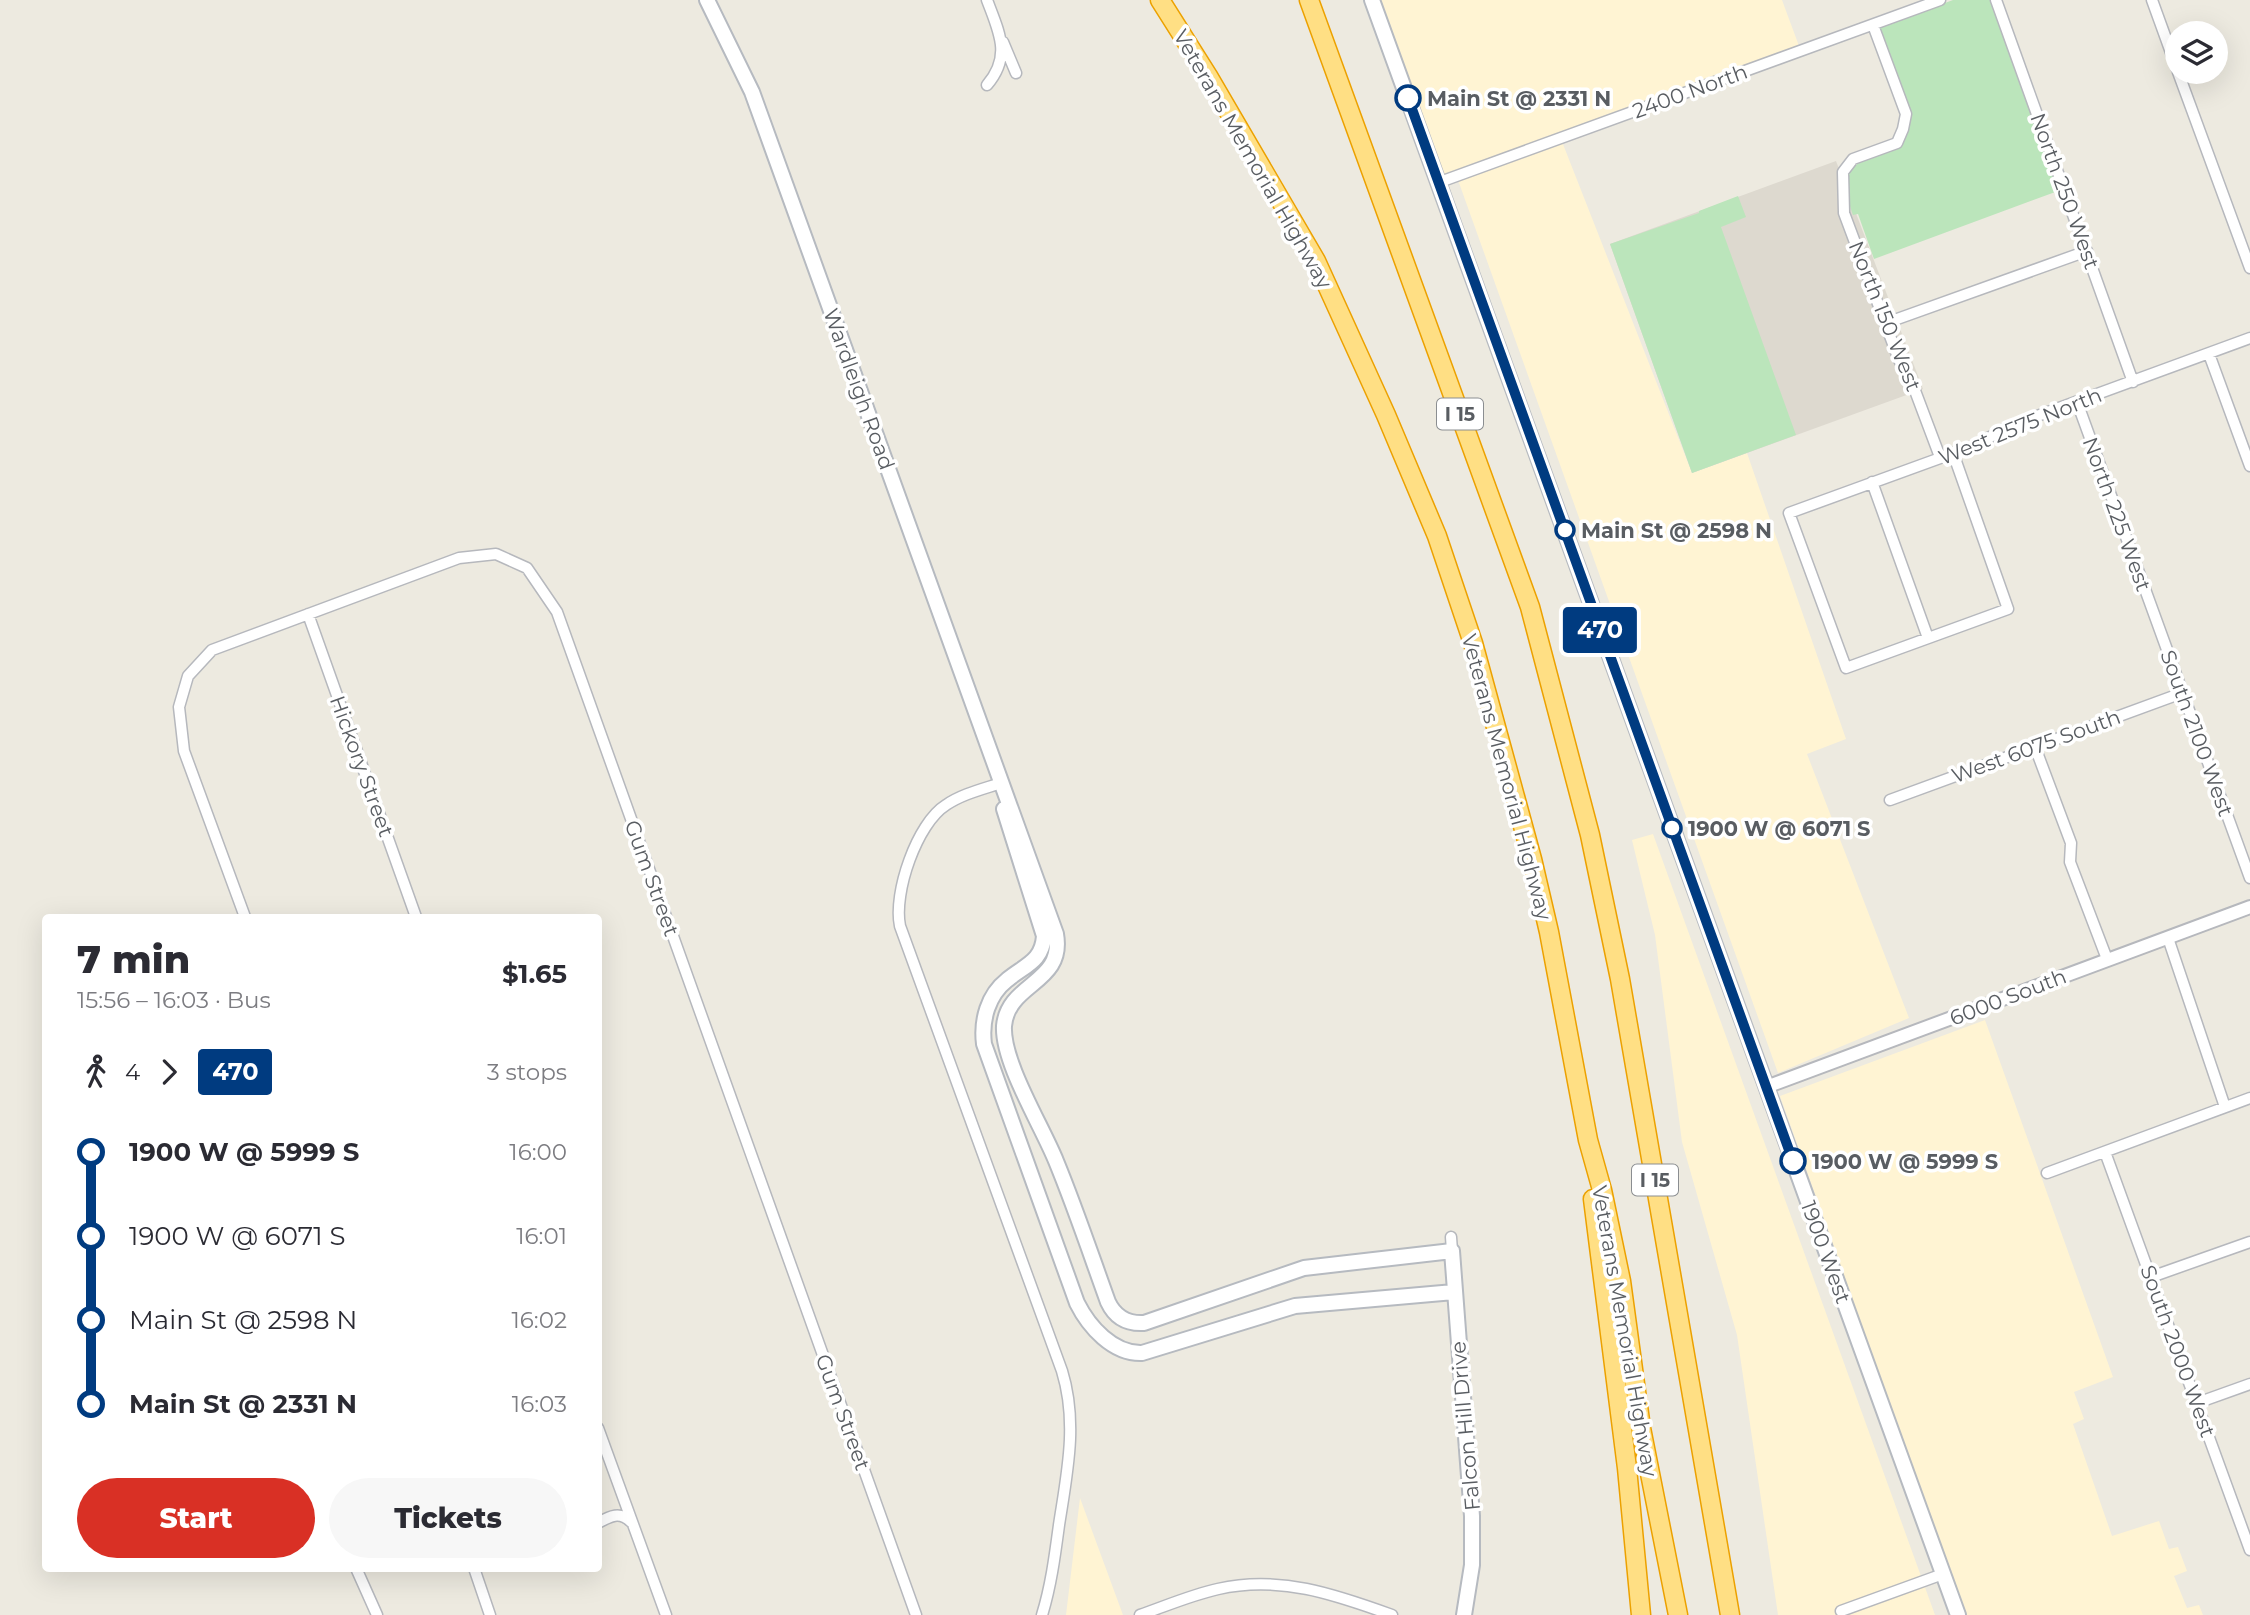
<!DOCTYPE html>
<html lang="en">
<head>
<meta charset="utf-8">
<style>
  :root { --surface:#fff; --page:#f7f7f7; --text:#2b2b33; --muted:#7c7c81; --accent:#d93025 }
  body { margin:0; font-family:Montserrat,sans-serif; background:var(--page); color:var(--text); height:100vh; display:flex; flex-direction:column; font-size:26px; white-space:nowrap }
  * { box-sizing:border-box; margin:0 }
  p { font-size:23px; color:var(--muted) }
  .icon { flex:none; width:38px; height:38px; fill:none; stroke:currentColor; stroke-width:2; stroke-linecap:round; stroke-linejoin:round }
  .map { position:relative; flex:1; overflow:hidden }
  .sheet { position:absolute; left:42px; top:914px; width:560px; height:658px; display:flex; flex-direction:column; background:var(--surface); border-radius:7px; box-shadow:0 7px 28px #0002 }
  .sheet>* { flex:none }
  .badge { padding:0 14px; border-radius:5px; font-size:24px; line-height:46px }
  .controls { position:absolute; left:2165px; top:21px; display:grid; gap:14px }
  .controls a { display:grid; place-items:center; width:63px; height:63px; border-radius:50%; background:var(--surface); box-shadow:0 7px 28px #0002; font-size:35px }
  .map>.badge { position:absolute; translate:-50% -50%; box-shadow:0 0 0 4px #fff }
  .legs { display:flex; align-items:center; gap:10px; height:77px; padding:0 35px; font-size:23px }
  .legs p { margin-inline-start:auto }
  .head { display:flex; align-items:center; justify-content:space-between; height:119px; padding:0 35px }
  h1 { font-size:38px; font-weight:800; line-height:52px }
  .action { display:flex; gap:14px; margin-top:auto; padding:14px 35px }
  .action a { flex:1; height:80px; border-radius:42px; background:var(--accent); color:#fff; font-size:28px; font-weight:800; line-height:80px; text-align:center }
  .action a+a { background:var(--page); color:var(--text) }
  ul { padding:0 35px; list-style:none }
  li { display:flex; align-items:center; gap:24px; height:84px; font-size:26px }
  li i { display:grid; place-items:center; width:10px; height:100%; margin:0 9px; background:currentColor }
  li i::after { content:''; width:18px; height:18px; margin:-9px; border:5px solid; border-radius:50%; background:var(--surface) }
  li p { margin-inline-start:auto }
  li:first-child i { background:linear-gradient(#0000 50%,currentColor 0) }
  li:last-child i { background:linear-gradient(currentColor 50%,#0000 0) }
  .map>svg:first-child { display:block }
  .commercial { fill:#fff4d3 }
  .education { fill:#ddd9cf }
  .green { fill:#bbe5bb }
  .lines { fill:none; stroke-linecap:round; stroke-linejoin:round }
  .minor-casing { stroke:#b6b8bd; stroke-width:13 }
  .tertiary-casing { stroke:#b6b8bd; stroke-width:16 }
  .secondary-casing { stroke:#b6bac0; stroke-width:18 }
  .motorway-casing { stroke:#eca100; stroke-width:21 }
  .minor { stroke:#fff; stroke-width:10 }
  .tertiary { stroke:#fff; stroke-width:12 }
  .secondary { stroke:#fff; stroke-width:14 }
  .motorway { stroke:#ffdf84; stroke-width:18 }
  .line-1-casing { stroke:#fff; stroke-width:16 }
  .line-1 { stroke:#003b80; stroke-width:10 }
  .stop-1-dot { fill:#fff; stroke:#003b80; stroke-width:3.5 }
  .labels { text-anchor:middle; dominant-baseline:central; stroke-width:7; stroke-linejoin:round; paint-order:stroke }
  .shield { fill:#fff; stroke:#8b8e91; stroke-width:2 }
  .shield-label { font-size:19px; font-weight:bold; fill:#595d62 }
  .street-label { font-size:21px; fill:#595d62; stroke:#fff }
  .stop-label { font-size:21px; font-weight:bold; fill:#595d62; stroke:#fff; text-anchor:start }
</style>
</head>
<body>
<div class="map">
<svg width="2250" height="1615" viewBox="0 0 2250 1615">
  <rect width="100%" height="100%" fill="#edeae0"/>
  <path class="commercial" d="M1373,0H1782L1799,46L1559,134L1692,473L1747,453L1846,739L1807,754L1909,1018L1778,1073L1458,180L1522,147L1438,177Z
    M1653,834L1935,1615H1778L1737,1335L1682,1142L1655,935L1632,840Z
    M1985,1020L2113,1377L2074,1392L2084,1419L2073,1424L2112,1536L2159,1521L2169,1549L2178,1547L2187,1571L2174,1576L2187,1608L2199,1605L2203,1615H1965L1780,1096Z
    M1080,1498L1123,1615H1066Z"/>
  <path class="education" d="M1836,161L1923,389L1692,473L1610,244Z"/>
  <path class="green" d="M1953,0H1990L2058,191L1874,259L1858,214L1853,215C1834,163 1859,162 1900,145L1907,132L1911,114L1879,27Z
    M1738,196L1746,217L1721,227L1796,435L1692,473L1610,244L1699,213V211Z"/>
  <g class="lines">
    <defs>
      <path id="minor" d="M1996,0L2133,382
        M2152,0L2177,69
        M1873,25L1906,114L1903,129L1897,143L1853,159L1843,172L1844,213L1899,360L1911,380L1940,457
        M1003,42L1016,73
        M2178,72L2250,268
        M987,85C1012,56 999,32 987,0
        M1440,182L1940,0
        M1886,323L2087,251
        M2209,354L2250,466
        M2077,402L2250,878
        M1953,453L2008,609L1846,668L1789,513L1976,445L2010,426L2250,338
        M1872,482L1928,638
        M308,614L416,917
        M2035,747L2071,843L2070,862L2107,959
        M1001,783C983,789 962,794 946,805C917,823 893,893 900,926L1062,1371C1078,1423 1067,1473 1059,1525C1055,1555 1051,1586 1042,1615
        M1890,800L2182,693
        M245,917L184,751L179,707L188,676L212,650L459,558L496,554L527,568L557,612L916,1615
        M2168,938L2225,1107
        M2105,1152L2250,1550
        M2047,1173L2250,1098
        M1451,1237L1452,1251
        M2151,1277L2250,1242
        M2197,1403L2250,1384
        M598,1428L666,1615
        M598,1523C610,1516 620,1511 631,1522
        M356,1568L377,1615
        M474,1568L490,1615
        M1841,1611L1943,1574
        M1140,1615C1166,1606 1191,1595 1218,1589C1279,1575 1334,1594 1392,1615"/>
      <path id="tertiary" d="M1766,1087L2250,907"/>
      <path id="secondary" d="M707,0L752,92L1056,934C1065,984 1008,982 1004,1026C1002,1062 1042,1126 1056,1161C1075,1207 1091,1255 1108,1302C1115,1317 1127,1324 1144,1323L1304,1268L1452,1251L1472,1516V1565L1464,1615
        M1372,0L1958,1615
        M1004,809L1044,936C1042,962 1025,965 1007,980C988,995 981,1020 984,1044L1077,1303C1089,1327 1113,1354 1142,1353L1295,1306L1454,1292"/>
      <path id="motorway" d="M1160,0L1208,76L1316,261L1386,415L1437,536L1473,643L1532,859L1549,932L1588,1140L1602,1190L1621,1281L1641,1428L1678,1615
        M1309,0L1530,607L1590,835L1620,979L1730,1615
        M1593,1199L1627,1468L1641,1615"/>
    </defs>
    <use href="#minor" class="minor-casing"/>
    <use href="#tertiary" class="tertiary-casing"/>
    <use href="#secondary" class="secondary-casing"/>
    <use href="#motorway" class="motorway-casing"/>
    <use href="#minor" class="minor"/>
    <use href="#tertiary" class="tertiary"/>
    <use href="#secondary" class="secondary"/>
    <use href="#motorway" class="motorway"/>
  </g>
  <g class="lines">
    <defs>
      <path id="line-1" d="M1408,98L1793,1161"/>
    </defs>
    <use href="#line-1" class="line-1-casing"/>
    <use href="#line-1" class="line-1"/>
  </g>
  <g class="stop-1-dot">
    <circle cx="1408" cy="98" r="12"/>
    <circle cx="1565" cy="530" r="9"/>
    <circle cx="1672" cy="828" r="9"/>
    <circle cx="1793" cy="1161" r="12"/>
  </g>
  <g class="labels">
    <g class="shield">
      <rect x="1437" y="398.5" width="46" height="31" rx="5"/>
      <rect x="1632" y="1164.5" width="46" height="31" rx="5"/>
    </g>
    <g class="shield-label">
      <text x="1460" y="414">I 15</text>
      <text x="1655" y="1180">I 15</text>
    </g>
    <g class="street-label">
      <text transform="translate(1690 91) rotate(-20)">2400 North</text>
      <text transform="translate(1253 159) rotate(60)">Veterans Memorial Highway</text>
      <text transform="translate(2065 191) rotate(70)">North 250 West</text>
      <text transform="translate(1885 316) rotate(68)">North 150 West</text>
      <text transform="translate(859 389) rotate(70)">Wardleigh Road</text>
      <text transform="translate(2020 426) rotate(-22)">West 2575 North</text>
      <text transform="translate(2117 514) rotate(70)">North 225 West</text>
      <text transform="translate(2197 733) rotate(70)">South 2100 West</text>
      <text transform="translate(2036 746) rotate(-20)">West 6075 South</text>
      <text transform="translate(362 766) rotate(70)">Hickory Street</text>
      <text transform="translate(1507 777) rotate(75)">Veterans Memorial Highway</text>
      <text transform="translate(652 878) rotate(70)">Gum Street</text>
      <text transform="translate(2008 997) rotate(-21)">6000 South</text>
      <text transform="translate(1826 1252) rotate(70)">1900 West</text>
      <text transform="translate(1625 1331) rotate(80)">Veterans Memorial Highway</text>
      <text transform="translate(2178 1351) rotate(70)">South 2000 West</text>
      <text transform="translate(843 1412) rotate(70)">Gum Street</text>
      <text transform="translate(1465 1426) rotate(-95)">Falcon Hill Drive</text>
    </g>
    <g class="stop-label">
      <text x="1427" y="98">Main St @ 2331 N</text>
      <text x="1581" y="530">Main St @ 2598 N</text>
      <text x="1688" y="828">1900 W @ 6071 S</text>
      <text x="1812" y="1161">1900 W @ 5999 S</text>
    </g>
  </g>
</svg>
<div class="controls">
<a><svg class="icon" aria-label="layers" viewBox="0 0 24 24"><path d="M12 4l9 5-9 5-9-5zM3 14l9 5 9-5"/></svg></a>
</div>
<b class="badge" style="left:1600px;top:630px;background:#003b80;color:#fff">470</b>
<section class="sheet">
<div class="head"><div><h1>7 min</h1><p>15:56 – 16:03 · Bus</p></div><b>$1.65</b></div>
<div class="legs"><svg class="icon" aria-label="walk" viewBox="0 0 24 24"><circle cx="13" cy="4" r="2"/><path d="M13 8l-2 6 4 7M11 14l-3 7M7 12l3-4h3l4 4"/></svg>4<svg class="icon" aria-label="forward" viewBox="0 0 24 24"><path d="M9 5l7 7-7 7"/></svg><b class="badge" style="background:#003b80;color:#fff">470</b><p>3 stops</p></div>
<ul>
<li><i style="color:#003b80"></i><b>1900 W @ 5999 S</b><p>16:00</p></li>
<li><i style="color:#003b80"></i><span>1900 W @ 6071 S</span><p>16:01</p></li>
<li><i style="color:#003b80"></i><span>Main St @ 2598 N</span><p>16:02</p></li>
<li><i style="color:#003b80"></i><b>Main St @ 2331 N</b><p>16:03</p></li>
</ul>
<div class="action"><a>Start</a><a>Tickets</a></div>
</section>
</div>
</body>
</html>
